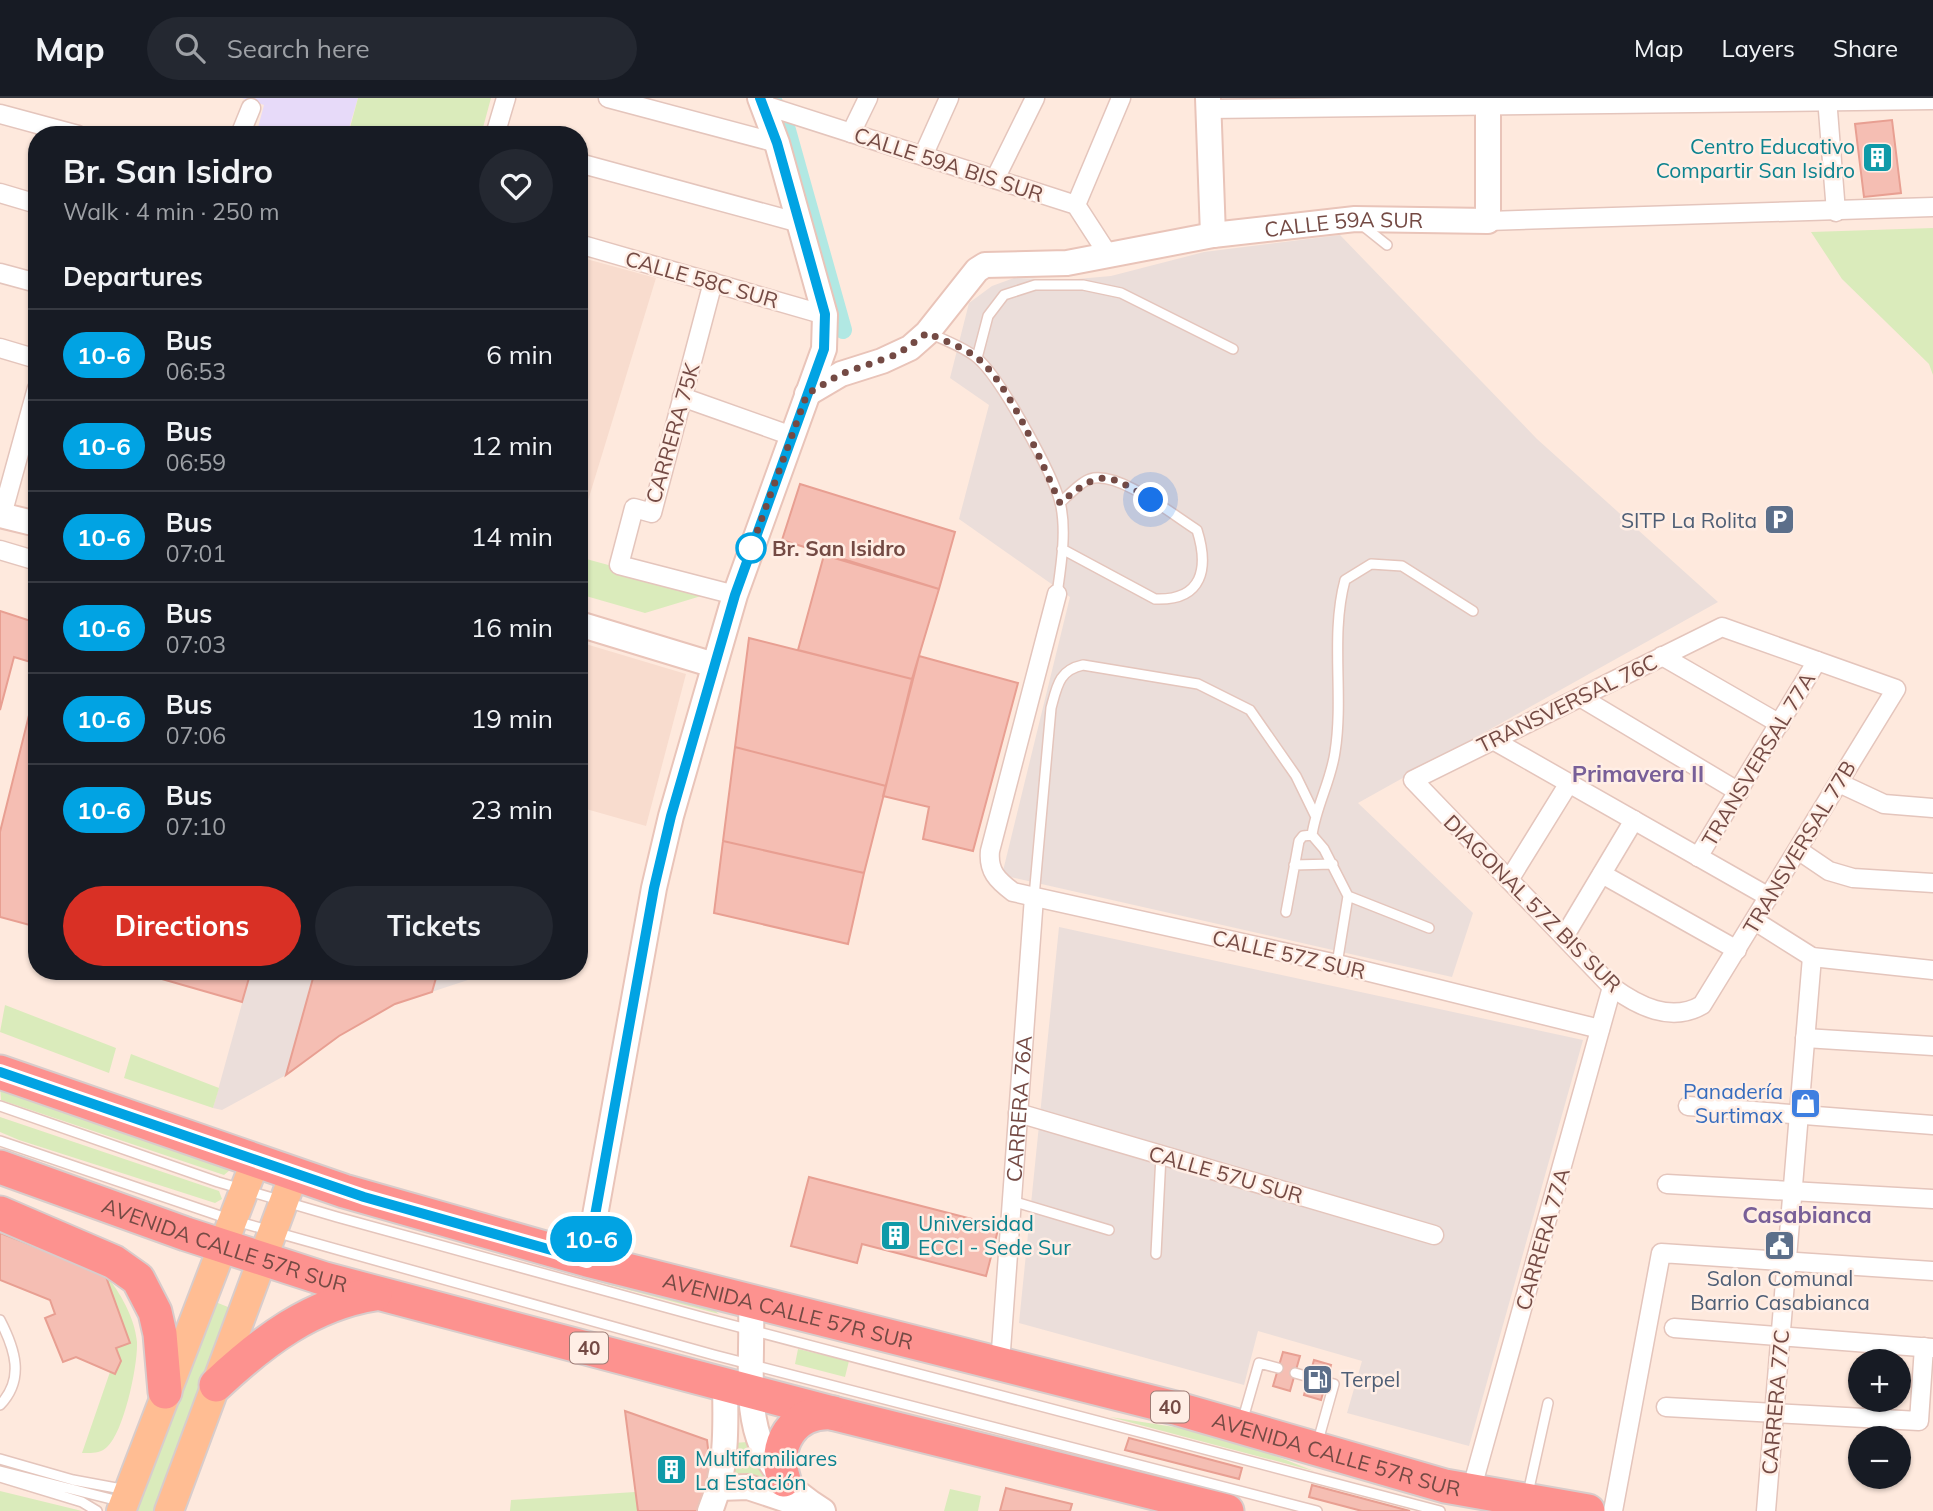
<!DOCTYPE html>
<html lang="en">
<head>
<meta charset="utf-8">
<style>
  :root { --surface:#171b24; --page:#242831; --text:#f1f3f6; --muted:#9ea1a6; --line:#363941; --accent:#d93025 }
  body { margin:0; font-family:Mulish,sans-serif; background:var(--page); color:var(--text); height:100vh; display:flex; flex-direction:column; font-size:26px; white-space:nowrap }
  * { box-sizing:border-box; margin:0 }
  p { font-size:23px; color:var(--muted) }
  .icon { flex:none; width:38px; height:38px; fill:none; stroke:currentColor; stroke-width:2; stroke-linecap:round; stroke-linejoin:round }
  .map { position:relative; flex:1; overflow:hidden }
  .details { position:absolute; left:28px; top:28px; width:560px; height:854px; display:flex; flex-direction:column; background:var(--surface); border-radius:28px; box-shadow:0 2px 5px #0004 }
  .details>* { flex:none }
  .badge { padding:0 14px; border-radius:23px; font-size:24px; line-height:46px }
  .fabs { position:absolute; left:1848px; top:1251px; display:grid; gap:14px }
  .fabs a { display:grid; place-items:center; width:63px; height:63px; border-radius:50%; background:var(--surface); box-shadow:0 2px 5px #0004; font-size:35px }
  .you { position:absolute; width:35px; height:35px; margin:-18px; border:5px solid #fff; border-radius:50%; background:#1a73e8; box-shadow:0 0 0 10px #1a73e833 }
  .map>.badge { position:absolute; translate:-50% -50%; box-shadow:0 0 0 4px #fff }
  h2 { padding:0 35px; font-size:26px; line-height:63px }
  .round { display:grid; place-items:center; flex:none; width:74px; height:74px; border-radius:37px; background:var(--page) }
  .overview { display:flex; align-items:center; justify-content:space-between; height:119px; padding:0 35px }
  h1 { font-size:33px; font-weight:700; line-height:52px }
  .action { display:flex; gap:14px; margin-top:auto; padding:14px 35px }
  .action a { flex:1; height:80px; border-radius:42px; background:var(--accent); color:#fff; font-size:28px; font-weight:700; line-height:80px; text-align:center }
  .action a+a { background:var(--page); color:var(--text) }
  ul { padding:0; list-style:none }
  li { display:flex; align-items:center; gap:21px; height:91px; padding:0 35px; border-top:2px solid var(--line) }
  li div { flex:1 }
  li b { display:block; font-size:26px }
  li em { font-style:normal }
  li .badge { min-width:77px; font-weight:700; text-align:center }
  header { display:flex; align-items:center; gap:42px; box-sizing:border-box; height:98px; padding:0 35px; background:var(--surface); border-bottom:2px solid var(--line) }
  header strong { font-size:33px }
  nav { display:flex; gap:38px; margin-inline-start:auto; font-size:24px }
  .search { width:490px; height:63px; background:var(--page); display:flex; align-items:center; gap:18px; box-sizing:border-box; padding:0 24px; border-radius:38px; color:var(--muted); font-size:26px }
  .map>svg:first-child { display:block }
  .residential { fill:#f8dcce }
  .industrial { fill:#ebdeda }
  .education { fill:#e7daf9 }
  .green { fill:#daebbb }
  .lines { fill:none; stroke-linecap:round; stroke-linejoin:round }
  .canal { stroke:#b1e8e3; stroke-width:18 }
  .building { fill:#f5beb3; stroke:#e89f92; stroke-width:2 }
  .lane-casing { stroke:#e4c5bc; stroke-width:12 }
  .street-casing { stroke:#e4c5bc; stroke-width:21 }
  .secondary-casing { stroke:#e9c4b9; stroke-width:28 }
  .primary-casing { stroke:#d8cccb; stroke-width:32 }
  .highway-casing { stroke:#d8cccb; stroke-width:37 }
  .lane { stroke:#fff; stroke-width:9 }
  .street { stroke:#fff; stroke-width:18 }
  .secondary { stroke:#fff; stroke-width:24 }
  .primary { stroke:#ffbd93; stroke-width:28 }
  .highway { stroke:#fd928f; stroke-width:33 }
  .line-casing { stroke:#fff; stroke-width:16 }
  .line { stroke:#01a3e3; stroke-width:10 }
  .walk { stroke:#744a44; stroke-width:7; stroke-dasharray:0 12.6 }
  .stop-dot { fill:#fff; stroke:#01a3e3; stroke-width:3.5 }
  .labels { text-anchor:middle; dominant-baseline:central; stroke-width:5; stroke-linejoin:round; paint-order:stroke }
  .shield { fill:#ffeee5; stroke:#9e7b74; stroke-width:2 }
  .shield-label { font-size:19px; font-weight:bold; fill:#744a44 }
  .culture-label { font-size:21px; fill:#0d838f; stroke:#ffeee5; text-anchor:start }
  .street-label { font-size:21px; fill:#744a44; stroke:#ffeee5 }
  .service-label { font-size:21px; fill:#4e5e75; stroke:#ffeee5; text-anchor:end }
  .stop-label { font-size:21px; font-weight:bold; fill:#744a44; stroke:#ffeee5; text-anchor:start }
  .shop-label { font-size:21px; fill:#366cbe; stroke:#ffeee5; text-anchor:end }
  .neighbourhood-label { font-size:23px; font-weight:bold; fill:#785f98; stroke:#ffeee5 }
</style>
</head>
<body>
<header>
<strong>Map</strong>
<div class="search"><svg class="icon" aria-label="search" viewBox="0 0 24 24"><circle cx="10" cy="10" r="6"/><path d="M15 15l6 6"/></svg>Search here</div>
<nav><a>Map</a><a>Layers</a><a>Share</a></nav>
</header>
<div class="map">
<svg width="1933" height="1413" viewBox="0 0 1933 1413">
  <rect width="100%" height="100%" fill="#fee9dd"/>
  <path class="residential" d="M579,159L656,180L579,432Z
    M579,544L686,576L646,728L579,709Z"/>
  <path class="industrial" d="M1340,137L1537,341L1718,504L1358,705L1473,815L1452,879L1002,777L1070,499L959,421L989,307L950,280L969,205L992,188L1014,180L1066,182L1111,178L1204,154Z
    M1059,829L1583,942L1469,1348L1347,1315L1362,1263L1258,1233L1244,1287L1019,1225Z
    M251,873H473L471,881L395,906L339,938L286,977L222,1012L213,1010Z"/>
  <path class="education" d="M242,0H358L347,37H256L264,7Z"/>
  <path class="green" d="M358,0H491L481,37H348Z
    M1933,130V277L1929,266L1842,181L1811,134Z
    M579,459L711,495L645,515L579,496Z
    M5,907L116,950L109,975L0,934Z
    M131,956L219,990L213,1010L124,980Z
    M0,988L231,1068L230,1072L224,1077L1,1002Z
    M0,1019L219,1093L222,1101L215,1105L19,1042L0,1034Z
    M531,1161L709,1208L719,1216L606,1186Z
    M105,1176C120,1194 135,1220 137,1244C138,1267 124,1334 107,1349C100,1356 91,1355 82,1355L110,1274L115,1276L121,1263L116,1250L130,1244Z
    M208,1201L233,1211L155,1413H133Z
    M798,1251L849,1263L845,1279L795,1266Z
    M1110,1319L1200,1333L1245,1346L1314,1373Z
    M747,1344L782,1393L733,1375L734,1345Z
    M950,1391L981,1398L978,1413H944Z
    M0,1393L82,1413H0Z
    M635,1394L638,1413H510L511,1402Z"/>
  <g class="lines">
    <path class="canal" d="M773,3L785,25L843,232"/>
  </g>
  <path class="building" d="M1892,22L1901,95L1864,99L1855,26Z
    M800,386L955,434L939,491L782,442Z
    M824,457L939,491L912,581L798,552Z
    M0,513L37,525V566L14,559L0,612Z
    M749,540L912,581L886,688L735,649Z
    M919,558L1018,585L973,753L923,741L929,709L883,698Z
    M37,585V829L0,819V734Z
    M735,649L886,688L864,775L723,743Z
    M723,743L864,775L848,846L714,815Z
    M134,873H251L242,904Z
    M315,873H438L432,894L395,906L339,938L286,977Z
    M809,1079L999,1128L986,1178L862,1146L857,1165L791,1148Z
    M0,1135L105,1176L130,1245L116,1250L121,1263L115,1276L76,1259L63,1264L45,1220L55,1216L50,1202L0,1182Z
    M1283,1254L1300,1258L1290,1293L1273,1288Z
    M1314,1262L1331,1267L1321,1302L1304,1297Z
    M625,1313L707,1342L712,1384L701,1413H638Z
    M1129,1340L1242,1370L1239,1381L1125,1352Z
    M1312,1387L1410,1413H1362L1309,1399Z
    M1006,1390L1072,1406L1070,1413H1000Z"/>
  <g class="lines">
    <defs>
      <path id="lane" d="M1362,127L1387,147
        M929,235C944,242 964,249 977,260C1000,279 1052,374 1060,404C1067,432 1061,468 1057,496
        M977,260L988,218L1004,197L1035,187H1083L1121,195L1233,251
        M1060,405C1068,398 1080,384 1090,381C1118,372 1173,417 1197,432C1209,470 1203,503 1155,501L1062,451
        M1312,737C1316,708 1331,683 1335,654C1344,597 1330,538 1345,482L1371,466L1402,468L1473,513
        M1294,767L1333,766
        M1348,798L1429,830
        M1034,799L1051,610C1057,588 1059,572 1083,567L1198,586L1250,612L1296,678L1315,717
        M1286,814L1299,743L1303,738L1312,737L1324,751L1348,798L1337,866
        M0,1008L218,1084L337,1119L705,1220L1440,1413
        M0,1043L232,1122L714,1257L1317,1413
        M1012,1103L1109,1132
        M1156,1156L1161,1057
        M0,1222C15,1251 25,1281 0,1307
        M1295,1275L1309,1279
        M1242,1324L1259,1265L1278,1270
        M1318,1343L1334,1286L1326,1284
        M0,1361L73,1382L127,1392
        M0,1373L119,1403
        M0,1379L82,1404L97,1413
        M1528,1395L1548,1305"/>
      <g id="street">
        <path d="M608,0L777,45"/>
        <path d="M1827,0L1836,114"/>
        <path d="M764,7L1076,107L1109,158"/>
        <path d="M1208,11L1933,2"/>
        <path d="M0,16L78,37"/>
        <path d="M851,35L868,0"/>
        <path d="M240,37L251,10"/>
        <path d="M495,37L506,0"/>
        <path d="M923,58L949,0"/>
        <path d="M579,65L800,125"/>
        <path d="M995,81L1035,0"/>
        <path d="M0,95L37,106"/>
        <path d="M1076,107L1121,0"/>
        <path d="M1488,123L1933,109"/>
        <path d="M579,146L825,217"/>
        <path d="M0,175L37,185"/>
        <path d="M713,184L652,415L634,410L619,467L735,497"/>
        <path d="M0,250L37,261"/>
        <path d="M682,299L792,338"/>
        <path d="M2,417L37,290"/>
        <path d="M0,452L37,463"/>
        <path d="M1057,496L990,753C988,773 997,782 1013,794L1337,866L1600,931"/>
        <path d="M1722,529L1896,591L1702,907C1671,925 1638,908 1612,889L1413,682Z"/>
        <path d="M1662,558L1780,626"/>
        <path d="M1580,599L1739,694"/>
        <path d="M1493,642L1769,799"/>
        <path d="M1839,685L1884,706L1933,710"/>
        <path d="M1798,752L1829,773L1853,780L1933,785"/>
        <path d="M1698,759L1817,563"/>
        <path d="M1602,776L1737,852"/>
        <path d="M1509,782L1569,685"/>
        <path d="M1755,823L1812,859L1933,872"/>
        <path d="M1564,839L1634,722"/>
        <path d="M1805,940L1933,948"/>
        <path d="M1688,1008L1933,1027"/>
        <path d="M1018,1015L1434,1137"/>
        <path d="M1667,1086L1933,1101"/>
        <path d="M1674,1230L1933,1250"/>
        <path id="s1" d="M1000,1266L1034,799"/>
        <path d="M1666,1309L1919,1323L1924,1249"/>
        <path d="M1471,1393L1612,889"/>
        <path d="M1613,1413L1661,1155L1933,1173"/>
        <path d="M1766,1413L1812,859"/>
      </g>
      <g id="secondary">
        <path d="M1208,0L1213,137"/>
        <path id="s2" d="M807,296L841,276L882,263L910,250L927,235L977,172L985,167L1067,165L1213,137L1355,121L1488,123V0"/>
        <path d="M0,417L37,426"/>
        <path d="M579,526L714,567"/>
        <path d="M587,1162L654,790L671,718L735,497L824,251L825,217L777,45L760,0"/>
        <path d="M751,1204C754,1296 732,1357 823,1413"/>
        <path d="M719,1390L748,1389L808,1409"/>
        <path d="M710,1413C727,1374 726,1329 725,1286"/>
      </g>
      <path id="primary" d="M121,1413L255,1064
        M169,1413L294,1076"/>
      <g id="highway">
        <path id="s3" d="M0,974L344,1093L587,1162L1175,1310L1445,1388L1588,1413"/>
        <path id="s4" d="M0,1069L186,1136L325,1181L836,1316L1227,1413"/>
        <path d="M0,1115L114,1164L138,1181L155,1214L160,1236L165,1294"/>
        <path d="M216,1287C262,1244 311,1206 375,1196"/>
        <path d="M784,1382C772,1347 793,1312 833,1315"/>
      </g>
    </defs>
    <use href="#lane" class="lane-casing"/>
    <use href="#street" class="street-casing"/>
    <use href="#secondary" class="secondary-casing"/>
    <use href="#primary" class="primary-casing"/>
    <use href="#highway" class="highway-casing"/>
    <use href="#lane" class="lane"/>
    <use href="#street" class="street"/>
    <use href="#secondary" class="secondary"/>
    <use href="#primary" class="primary"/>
    <use href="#highway" class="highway"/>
  </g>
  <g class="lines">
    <defs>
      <path id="line" d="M0,974L364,1099L587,1162L654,790L671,718L735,497L824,251L825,216L777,45L760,0"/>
    </defs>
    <use href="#line" class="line-casing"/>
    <use href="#line" class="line"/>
    <path class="walk" d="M751,450L750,453L807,296L841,276L898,256L927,235C943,242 962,249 976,259C1010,285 1042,366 1060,405C1101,371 1106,374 1151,402"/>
  </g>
  <defs>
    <symbol id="building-square" viewBox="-11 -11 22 22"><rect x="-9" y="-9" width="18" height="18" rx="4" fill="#0f9aa8" stroke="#ffeee5"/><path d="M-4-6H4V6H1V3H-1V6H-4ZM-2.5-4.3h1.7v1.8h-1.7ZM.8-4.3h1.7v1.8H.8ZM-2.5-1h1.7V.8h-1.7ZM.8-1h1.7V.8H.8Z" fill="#fff"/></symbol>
    <symbol id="parking-square" viewBox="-11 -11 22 22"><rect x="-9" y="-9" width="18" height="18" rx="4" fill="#5c6f8a" stroke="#ffeee5"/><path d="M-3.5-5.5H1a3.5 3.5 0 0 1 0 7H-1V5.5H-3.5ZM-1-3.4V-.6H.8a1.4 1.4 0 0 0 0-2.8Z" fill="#fff"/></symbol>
    <symbol id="shop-square" viewBox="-11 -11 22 22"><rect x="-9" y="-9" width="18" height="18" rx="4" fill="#3f7fe0" stroke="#ffeee5"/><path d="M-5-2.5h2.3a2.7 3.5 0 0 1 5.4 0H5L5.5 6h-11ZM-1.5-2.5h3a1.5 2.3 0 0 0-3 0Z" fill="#fff"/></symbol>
    <symbol id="civic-square" viewBox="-11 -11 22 22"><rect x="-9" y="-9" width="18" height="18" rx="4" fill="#5c6f8a" stroke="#ffeee5"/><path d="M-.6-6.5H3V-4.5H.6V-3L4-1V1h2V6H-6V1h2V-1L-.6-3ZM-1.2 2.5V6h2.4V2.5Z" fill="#fff"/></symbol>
    <symbol id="fuel-square" viewBox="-11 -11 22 22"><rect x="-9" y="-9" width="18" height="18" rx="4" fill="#5c6f8a" stroke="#ffeee5"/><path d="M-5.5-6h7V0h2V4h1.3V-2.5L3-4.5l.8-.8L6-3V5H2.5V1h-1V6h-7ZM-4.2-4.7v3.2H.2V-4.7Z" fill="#fff"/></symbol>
  </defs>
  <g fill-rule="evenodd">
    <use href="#building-square" x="1860" y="42" width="35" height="35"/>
    <use href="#parking-square" x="1762" y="404" width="35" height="35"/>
    <use href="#shop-square" x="1788" y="988" width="35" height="35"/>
    <use href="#building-square" x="878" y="1120" width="35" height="35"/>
    <use href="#civic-square" x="1762" y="1130" width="35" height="35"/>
    <use href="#fuel-square" x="1300" y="1264" width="35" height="35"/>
    <use href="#building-square" x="654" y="1354" width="35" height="35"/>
  </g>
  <circle class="stop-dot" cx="751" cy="450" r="14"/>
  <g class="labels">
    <g class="shield">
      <rect x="570" y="1234.5" width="38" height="31" rx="5"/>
      <rect x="1151" y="1293.5" width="38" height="31" rx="5"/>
    </g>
    <g class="shield-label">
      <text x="589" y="1250">40</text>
      <text x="1170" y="1309">40</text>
    </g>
    <g class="culture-label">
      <text x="1855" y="48" text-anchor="end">Centro Educativo<tspan x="1855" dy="24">Compartir San Isidro</tspan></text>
      <text x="918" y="1125">Universidad<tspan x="918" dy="24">ECCI - Sede Sur</tspan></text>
      <text x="695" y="1360">Multifamiliares<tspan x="695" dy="24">La Estación</tspan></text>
    </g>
    <g class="street-label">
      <text transform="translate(949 66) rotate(18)">CALLE 59A BIS SUR</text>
      <text stroke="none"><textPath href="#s2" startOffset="588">CALLE 59A SUR</textPath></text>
      <text transform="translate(702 181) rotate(16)">CALLE 58C SUR</text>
      <text transform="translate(672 335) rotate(-74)">CARRERA 75K</text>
      <text transform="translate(1567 605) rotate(-26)">TRANSVERSAL 76C</text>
      <text transform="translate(1758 661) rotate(-59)">TRANSVERSAL 77A</text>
      <text transform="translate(1799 749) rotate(-59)">TRANSVERSAL 77B</text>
      <text transform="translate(1533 805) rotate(45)">DIAGONAL 57Z BIS SUR</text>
      <text transform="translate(1289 856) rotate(13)">CALLE 57Z SUR</text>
      <text stroke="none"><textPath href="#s1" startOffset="256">CARRERA 76A</textPath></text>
      <text transform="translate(1226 1076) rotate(16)">CALLE 57U SUR</text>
      <text transform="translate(1542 1141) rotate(-74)">CARRERA 77A</text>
      <text stroke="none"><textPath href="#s4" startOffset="238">AVENIDA CALLE 57R SUR</textPath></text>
      <text stroke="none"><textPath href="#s3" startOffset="824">AVENIDA CALLE 57R SUR</textPath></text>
      <text transform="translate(1775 1304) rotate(-85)">CARRERA 77C</text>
      <text stroke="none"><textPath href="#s3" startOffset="1391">AVENIDA CALLE 57R SUR</textPath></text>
    </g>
    <g class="service-label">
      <text x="1757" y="422">SITP La Rolita</text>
      <text x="1780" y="1180" text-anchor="middle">Salon Comunal<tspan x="1780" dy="24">Barrio Casabianca</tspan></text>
      <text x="1341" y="1281" text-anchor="start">Terpel</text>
    </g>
    <g class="stop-label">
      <text x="772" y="450">Br. San Isidro</text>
    </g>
    <g class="shop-label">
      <text x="1783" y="993">Panadería<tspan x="1783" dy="24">Surtimax</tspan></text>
    </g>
    <g class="neighbourhood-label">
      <text x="1638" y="675">Primavera II</text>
      <text x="1807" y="1116">Casabianca</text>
    </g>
  </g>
</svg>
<div class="fabs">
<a>+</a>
<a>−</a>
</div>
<div class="you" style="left:1151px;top:402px"></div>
<b class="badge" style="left:591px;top:1141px;background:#01a3e3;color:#fff">10-6</b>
<section class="details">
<div class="overview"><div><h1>Br. San Isidro</h1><p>Walk · 4 min · 250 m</p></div><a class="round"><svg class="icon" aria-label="heart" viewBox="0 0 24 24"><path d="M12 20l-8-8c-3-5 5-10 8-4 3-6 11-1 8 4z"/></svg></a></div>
<h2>Departures</h2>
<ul>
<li><span class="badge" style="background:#01a3e3;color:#fff">10-6</span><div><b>Bus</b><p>06:53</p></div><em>6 min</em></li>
<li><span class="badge" style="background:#01a3e3;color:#fff">10-6</span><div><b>Bus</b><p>06:59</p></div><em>12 min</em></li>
<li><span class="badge" style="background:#01a3e3;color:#fff">10-6</span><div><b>Bus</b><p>07:01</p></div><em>14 min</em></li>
<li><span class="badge" style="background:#01a3e3;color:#fff">10-6</span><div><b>Bus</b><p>07:03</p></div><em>16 min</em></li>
<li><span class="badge" style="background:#01a3e3;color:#fff">10-6</span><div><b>Bus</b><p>07:06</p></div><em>19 min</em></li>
<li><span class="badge" style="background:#01a3e3;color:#fff">10-6</span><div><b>Bus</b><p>07:10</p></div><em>23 min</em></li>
</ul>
<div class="action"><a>Directions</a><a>Tickets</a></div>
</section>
</div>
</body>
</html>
